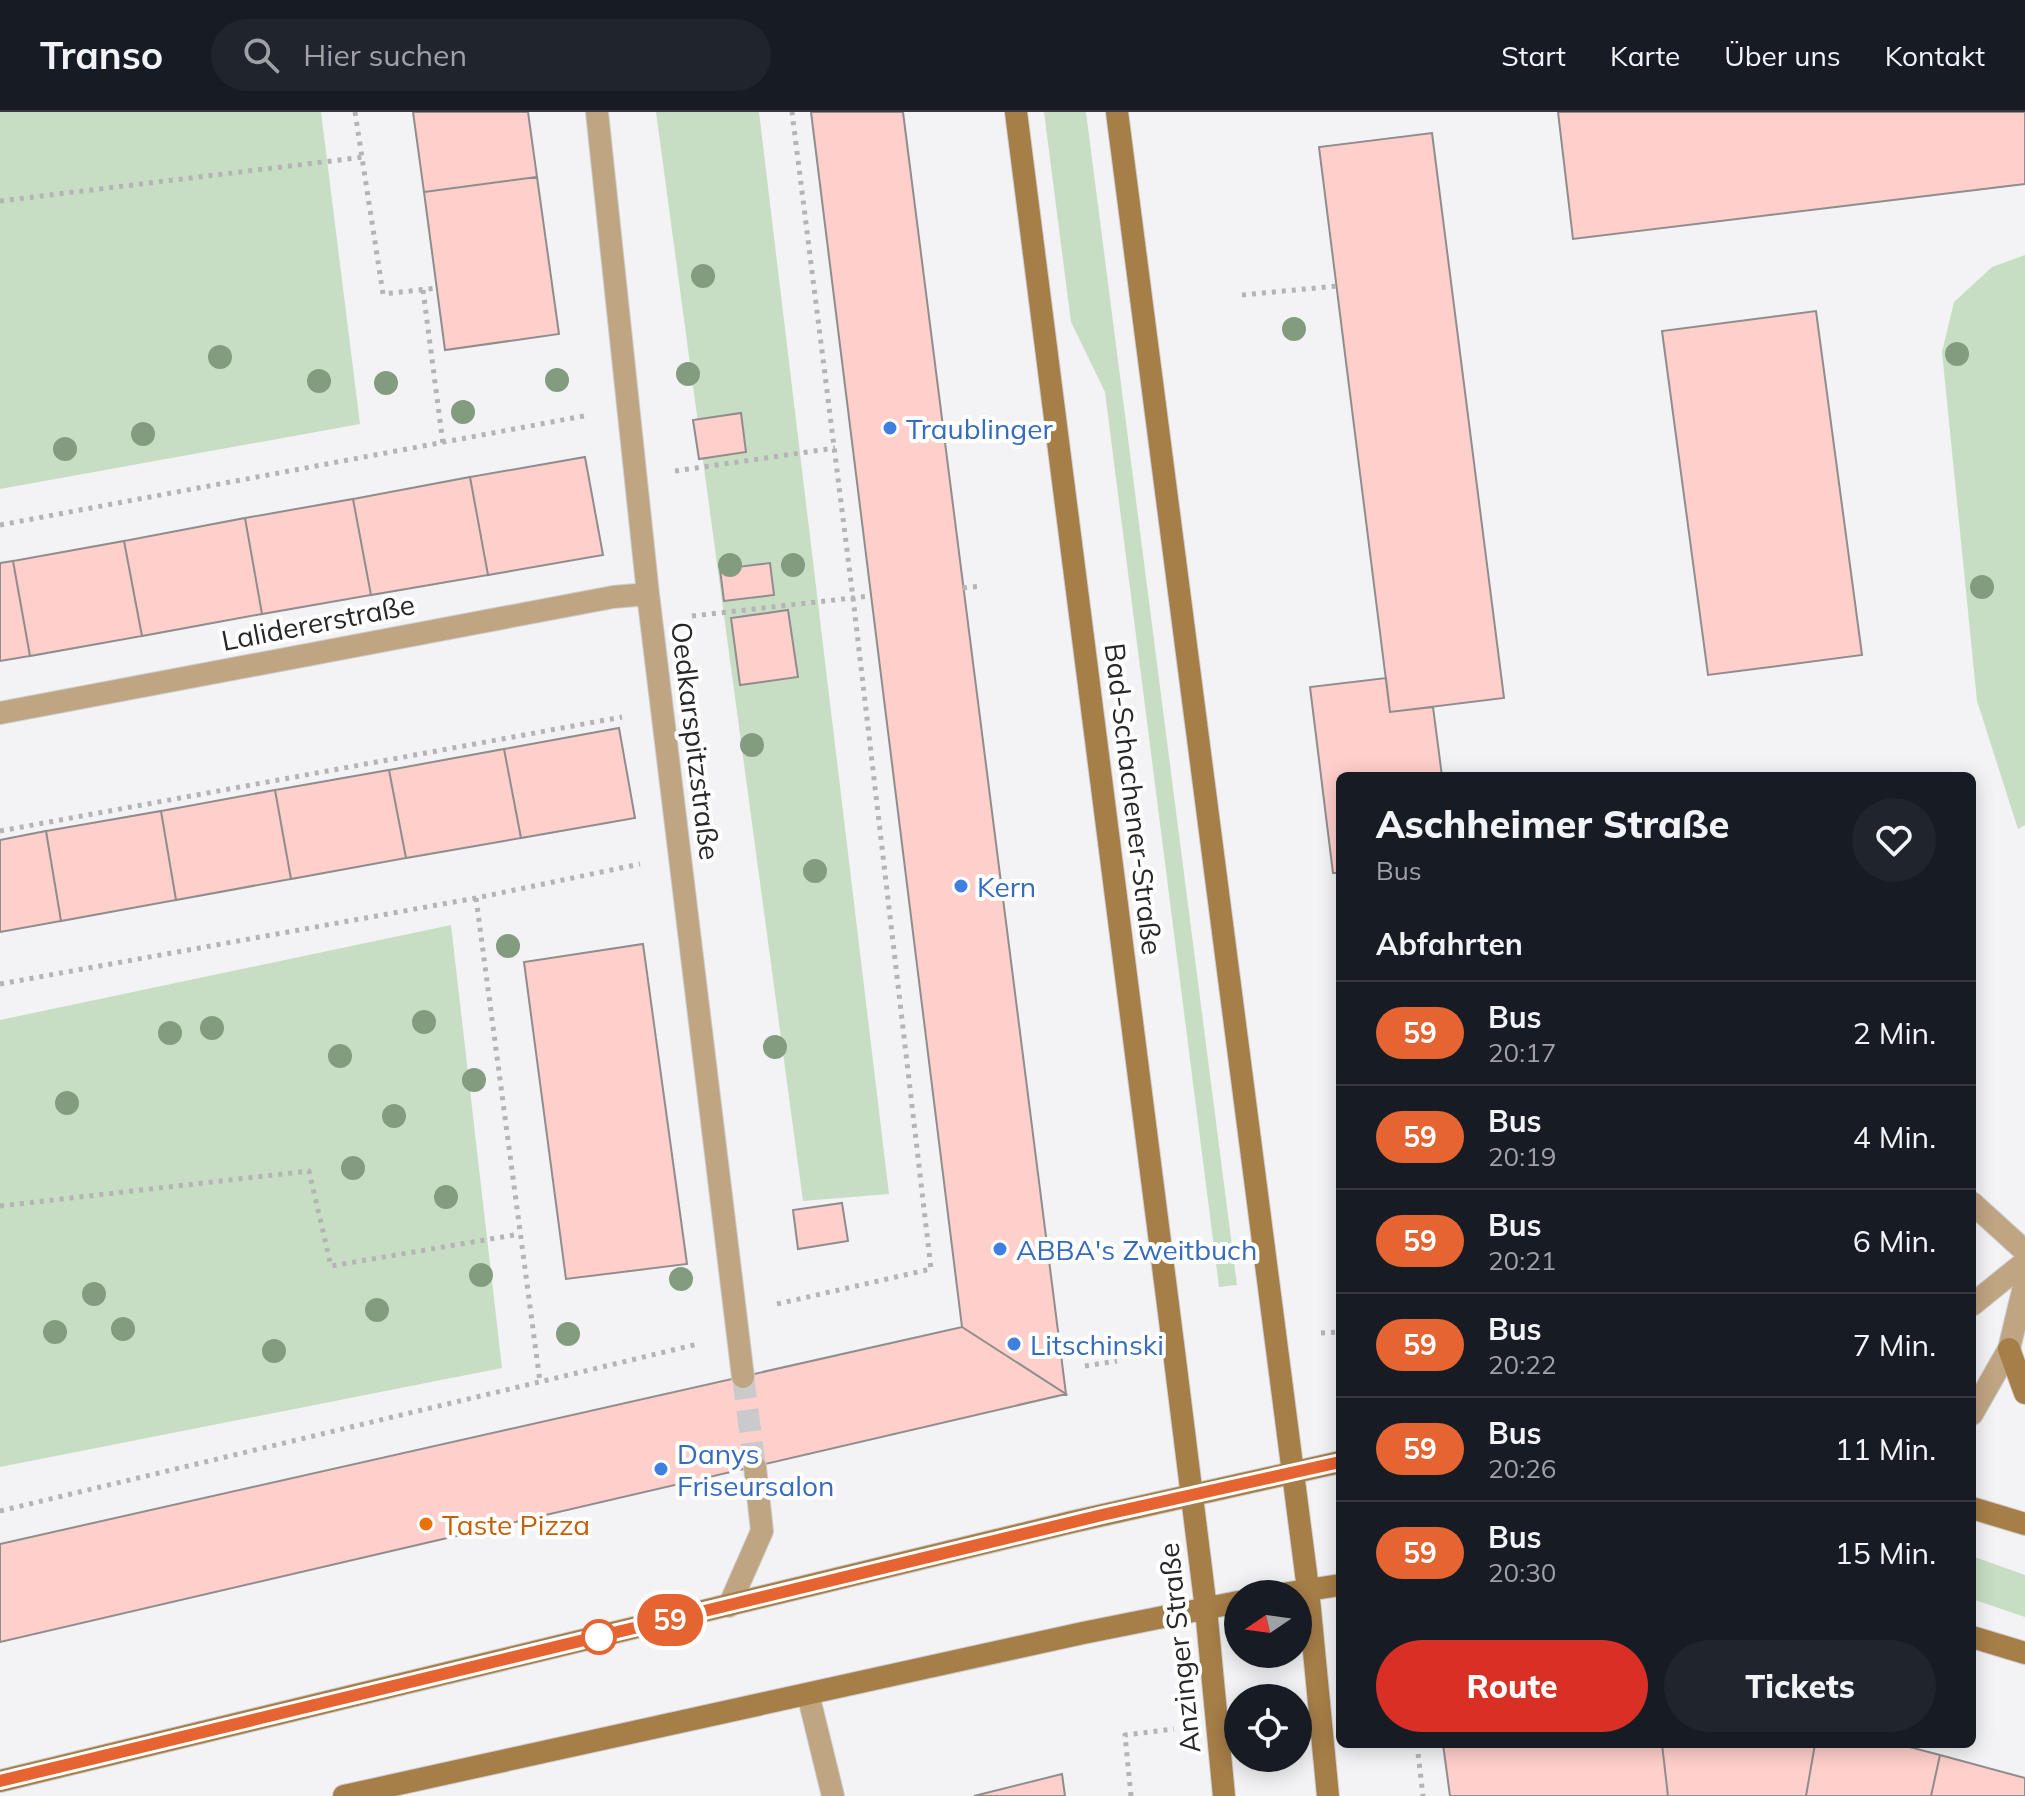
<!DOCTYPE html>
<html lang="de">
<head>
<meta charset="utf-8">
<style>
  :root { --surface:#171b24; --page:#20242c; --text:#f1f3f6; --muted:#9ea1a6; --line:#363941; --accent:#d93025 }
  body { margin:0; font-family:Mulish,sans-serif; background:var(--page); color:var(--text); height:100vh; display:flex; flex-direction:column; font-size:30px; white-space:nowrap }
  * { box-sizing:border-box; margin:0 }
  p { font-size:26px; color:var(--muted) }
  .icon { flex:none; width:44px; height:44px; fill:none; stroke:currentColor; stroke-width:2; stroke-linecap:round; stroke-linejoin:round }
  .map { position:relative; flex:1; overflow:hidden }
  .details { position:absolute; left:1336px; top:660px; width:640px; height:976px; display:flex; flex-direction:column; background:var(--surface); border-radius:12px; box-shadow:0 4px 20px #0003 }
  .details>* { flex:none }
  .badge { padding:0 16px; border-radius:26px; font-size:28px; line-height:52px }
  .needle { width:52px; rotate:257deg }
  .buttons { position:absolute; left:1224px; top:1468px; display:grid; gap:16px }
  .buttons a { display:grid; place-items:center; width:88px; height:88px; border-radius:50%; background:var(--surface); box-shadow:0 4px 20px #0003; font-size:40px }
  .map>.badge { position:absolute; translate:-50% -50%; box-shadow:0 0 0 4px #fff }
  h2 { padding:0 40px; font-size:30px; line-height:72px }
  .round { display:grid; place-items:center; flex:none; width:84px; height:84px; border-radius:42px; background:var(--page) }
  .summary { display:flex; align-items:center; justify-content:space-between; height:136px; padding:0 40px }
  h1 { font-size:38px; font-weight:800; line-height:60px }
  .button { display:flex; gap:16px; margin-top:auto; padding:16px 40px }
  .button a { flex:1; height:92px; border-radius:48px; background:var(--accent); color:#fff; font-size:32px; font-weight:800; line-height:92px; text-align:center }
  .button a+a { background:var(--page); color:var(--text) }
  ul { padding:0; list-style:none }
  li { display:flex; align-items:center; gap:24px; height:104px; padding:0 40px; border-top:2px solid var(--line) }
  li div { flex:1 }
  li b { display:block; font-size:30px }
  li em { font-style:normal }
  li .badge { min-width:88px; font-weight:700; text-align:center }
  header { display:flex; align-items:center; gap:48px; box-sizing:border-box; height:112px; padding:0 40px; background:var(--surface); border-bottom:2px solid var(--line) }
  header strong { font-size:38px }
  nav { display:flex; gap:44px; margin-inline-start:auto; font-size:28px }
  .search { width:560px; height:72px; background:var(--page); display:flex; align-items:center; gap:20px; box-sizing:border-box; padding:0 28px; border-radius:44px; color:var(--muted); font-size:30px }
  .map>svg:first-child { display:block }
  .green { fill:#c8dec4 }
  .building { fill:#fecfcb; stroke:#8f8d8d; stroke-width:2 }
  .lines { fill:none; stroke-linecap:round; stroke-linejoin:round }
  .minor-tunnel { stroke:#cacacc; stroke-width:22; stroke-dasharray:22 11; stroke-linecap:butt }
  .service-casing { stroke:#ceced0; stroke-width:24 }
  .minor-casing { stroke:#ceced0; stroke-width:24 }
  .secondary-casing { stroke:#ceced0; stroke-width:24 }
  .path { stroke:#b4b4b5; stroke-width:5; stroke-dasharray:4 6; stroke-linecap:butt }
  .service { stroke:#c0a582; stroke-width:22 }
  .minor { stroke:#c0a582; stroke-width:22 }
  .secondary { stroke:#a67e48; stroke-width:22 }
  .tree { fill:#839c7f }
  .line-casing { stroke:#fff; stroke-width:18 }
  .line { stroke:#e66432; stroke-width:12 }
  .shop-dot { fill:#3f7fe0; stroke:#fff; stroke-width:3 }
  .food-dot { fill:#e8710a; stroke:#fff; stroke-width:3 }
  .stop-dot { fill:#fff; stroke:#e66432; stroke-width:4 }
  .labels { text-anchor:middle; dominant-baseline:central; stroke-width:8; stroke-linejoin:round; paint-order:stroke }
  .shop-label { font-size:28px; fill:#366cbe; stroke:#fff; text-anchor:start }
  .street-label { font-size:28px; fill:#272728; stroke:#fff }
  .food-label { font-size:28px; fill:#c56008; stroke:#fff; text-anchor:start }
</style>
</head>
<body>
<header>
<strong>Transo</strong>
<div class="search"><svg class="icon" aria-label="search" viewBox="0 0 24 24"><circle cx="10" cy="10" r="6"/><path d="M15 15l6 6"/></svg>Hier suchen</div>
<nav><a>Start</a><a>Karte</a><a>Über uns</a><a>Kontakt</a></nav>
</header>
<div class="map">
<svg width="2025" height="1684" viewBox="0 0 2025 1684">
  <rect width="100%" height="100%" fill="#f3f3f5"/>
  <path class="green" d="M0,0H321L360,312L0,377Z
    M656,0H759L889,1082L803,1089Z
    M1044,0H1086L1237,1173L1219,1175L1105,280L1071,210Z
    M2025,143V713L2018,717L1977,589L1942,240L1954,190L1992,155Z
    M451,813L502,1256L0,1355V908Z
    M1972,1444L2025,1463V1505L1972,1487Z"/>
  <path class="building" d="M413,0H528L537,65L424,80Z
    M811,0H903L1066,1282L962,1215Z
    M1558,0H2025V72L1573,127Z
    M1432,21L1504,586L1390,600L1319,35Z
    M537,65L559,222L445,238L424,80Z
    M1816,199L1862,543L1708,563L1662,219Z
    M741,301L746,340L699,347L693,308Z
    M585,345L603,443L488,463L470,365Z
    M470,365L488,463L371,483L353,387Z
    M353,387L371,483L262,502L245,406Z
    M245,406L262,502L142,524L124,429Z
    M124,429L142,524L30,544L13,449Z
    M13,449L30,544L0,549V451Z
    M770,451L774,483L724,489L720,457Z
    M788,498L798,565L740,573L731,506Z
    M1386,566L1390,600L1433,595L1442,664H1340V761H1333L1310,575Z
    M619,616L635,706L521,726L504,637Z
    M504,637L521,726L406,746L389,658Z
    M389,658L406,746L291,767L275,678Z
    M275,678L291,767L176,788L161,699Z
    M161,699L176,788L61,809L46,719Z
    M46,719L61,809L0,820V728Z
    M643,832L687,1152L566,1167L524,850Z
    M842,1091L848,1129L798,1137L793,1098Z
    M962,1215L1066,1282L0,1530V1432Z
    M1443,1632H1662L1668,1684H1450Z
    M1662,1632H1815L1806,1684H1668Z
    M1815,1632H1898L1940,1643L1931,1684H1806Z
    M1940,1643L2025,1666V1684H1931Z
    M1062,1662L1065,1684H974Z"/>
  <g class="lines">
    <path class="minor-tunnel" d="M743,1265L755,1355"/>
    <defs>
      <path id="service" d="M1972,1091L2025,1139
        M808,1582L833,1684"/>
      <path id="minor" d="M597,0L648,482L743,1265
        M0,601L613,485L648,482
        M1972,1193L2025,1150
        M1972,1302L2009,1237L2025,1170
        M729,1494L762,1419L755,1355"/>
      <path id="secondary" d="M1016,0L1174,1240L1206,1497L1224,1684
        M1117,0L1308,1477L1328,1684
        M2009,1237L2025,1281
        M1972,1396L2025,1412
        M1282,1482L1340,1473
        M1972,1525L2025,1541
        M0,1669L1072,1410L1340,1350
        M344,1684L1083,1521L1238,1490"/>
    </defs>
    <use href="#service" class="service-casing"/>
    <use href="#minor" class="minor-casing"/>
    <use href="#secondary" class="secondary-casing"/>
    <path class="path" d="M355,0L383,182L437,176
      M0,89L364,45
      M423,178L443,332
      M1242,183L1337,174
      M675,359L835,336
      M0,413L589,303
      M963,476L982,474
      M692,504L870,484
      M0,719L622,605
      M476,786L540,1270
      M0,872L476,786L640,752
      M0,1094L309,1059L331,1154L520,1122
      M777,1192L931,1157L853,486L792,0
      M1321,1221L1340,1220
      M1085,1254L1117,1249
      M0,1399L698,1232
      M1417,1632L1423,1684
      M1131,1684L1125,1623L1174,1617"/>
    <use href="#service" class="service"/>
    <use href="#minor" class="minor"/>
    <use href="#secondary" class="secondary"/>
  </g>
  <g class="tree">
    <circle cx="703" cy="164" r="12"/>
    <circle cx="1294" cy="217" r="12"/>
    <circle cx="1957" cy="242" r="12"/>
    <circle cx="220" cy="245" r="12"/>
    <circle cx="688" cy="262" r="12"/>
    <circle cx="557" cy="268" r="12"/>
    <circle cx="319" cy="269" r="12"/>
    <circle cx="386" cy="271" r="12"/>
    <circle cx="463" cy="300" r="12"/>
    <circle cx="143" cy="322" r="12"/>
    <circle cx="65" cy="337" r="12"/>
    <circle cx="730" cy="453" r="12"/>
    <circle cx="793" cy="453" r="12"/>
    <circle cx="1982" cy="475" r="12"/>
    <circle cx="752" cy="633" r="12"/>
    <circle cx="815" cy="759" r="12"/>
    <circle cx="508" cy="834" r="12"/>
    <circle cx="424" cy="910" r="12"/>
    <circle cx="212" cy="916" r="12"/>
    <circle cx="170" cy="921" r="12"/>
    <circle cx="775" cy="935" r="12"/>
    <circle cx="340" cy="944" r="12"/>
    <circle cx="474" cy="968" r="12"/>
    <circle cx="67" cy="991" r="12"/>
    <circle cx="394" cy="1004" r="12"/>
    <circle cx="353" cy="1056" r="12"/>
    <circle cx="446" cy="1085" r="12"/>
    <circle cx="481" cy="1163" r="12"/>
    <circle cx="681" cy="1167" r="12"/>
    <circle cx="94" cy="1182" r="12"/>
    <circle cx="377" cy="1198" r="12"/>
    <circle cx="123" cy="1217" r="12"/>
    <circle cx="55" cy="1220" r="12"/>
    <circle cx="568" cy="1222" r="12"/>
    <circle cx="274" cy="1239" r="12"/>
  </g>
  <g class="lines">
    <defs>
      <path id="line" d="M0,1669L1102,1403L1340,1350"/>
    </defs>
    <use href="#line" class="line-casing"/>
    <use href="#line" class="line"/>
  </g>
  <g class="shop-dot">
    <circle cx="890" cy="316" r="8"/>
    <circle cx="961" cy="774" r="8"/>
    <circle cx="1000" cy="1137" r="8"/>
    <circle cx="1014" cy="1232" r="8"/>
    <circle cx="661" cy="1357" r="8"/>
  </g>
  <circle class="food-dot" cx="426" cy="1412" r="8"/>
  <circle class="stop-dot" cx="599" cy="1525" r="16"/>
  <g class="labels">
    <g class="shop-label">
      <text x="906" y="316">Traublinger</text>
      <text x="977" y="774">Kern</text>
      <text x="1016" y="1137">ABBA's Zweitbuch</text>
      <text x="1030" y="1232">Litschinski</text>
      <text x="677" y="1341">Danys<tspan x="677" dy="32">Friseursalon</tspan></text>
    </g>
    <g class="street-label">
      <text transform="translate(318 510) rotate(-11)">Lalidererstraße</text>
      <text transform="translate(696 629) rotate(83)">Oedkarspitzstraße</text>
      <text transform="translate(1134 687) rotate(83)">Bad-Schachener-Straße</text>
      <text transform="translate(1179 1536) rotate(-96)">Anzinger Straße</text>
    </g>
    <g class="food-label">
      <text x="442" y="1412">Taste Pizza</text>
    </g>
  </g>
</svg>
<div class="buttons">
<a><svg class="needle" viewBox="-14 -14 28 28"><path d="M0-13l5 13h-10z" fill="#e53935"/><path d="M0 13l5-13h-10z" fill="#9ea1a6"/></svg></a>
<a><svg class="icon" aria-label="locate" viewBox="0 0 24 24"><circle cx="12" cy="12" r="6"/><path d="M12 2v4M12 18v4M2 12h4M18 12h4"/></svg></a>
</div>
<b class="badge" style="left:670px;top:1508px;background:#e66432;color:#fff">59</b>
<section class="details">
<div class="summary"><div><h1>Aschheimer Straße</h1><p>Bus</p></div><a class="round"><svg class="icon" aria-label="heart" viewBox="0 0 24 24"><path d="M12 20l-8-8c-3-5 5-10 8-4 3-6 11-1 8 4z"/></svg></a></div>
<h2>Abfahrten</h2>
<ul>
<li><span class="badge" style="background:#e66432;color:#fff">59</span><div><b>Bus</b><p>20:17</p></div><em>2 Min.</em></li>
<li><span class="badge" style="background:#e66432;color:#fff">59</span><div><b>Bus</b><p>20:19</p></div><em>4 Min.</em></li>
<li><span class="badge" style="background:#e66432;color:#fff">59</span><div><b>Bus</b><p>20:21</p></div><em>6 Min.</em></li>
<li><span class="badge" style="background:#e66432;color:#fff">59</span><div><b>Bus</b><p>20:22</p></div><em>7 Min.</em></li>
<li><span class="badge" style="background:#e66432;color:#fff">59</span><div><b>Bus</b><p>20:26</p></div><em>11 Min.</em></li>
<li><span class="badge" style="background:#e66432;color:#fff">59</span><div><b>Bus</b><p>20:30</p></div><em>15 Min.</em></li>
</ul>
<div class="button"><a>Route</a><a>Tickets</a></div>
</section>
</div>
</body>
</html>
